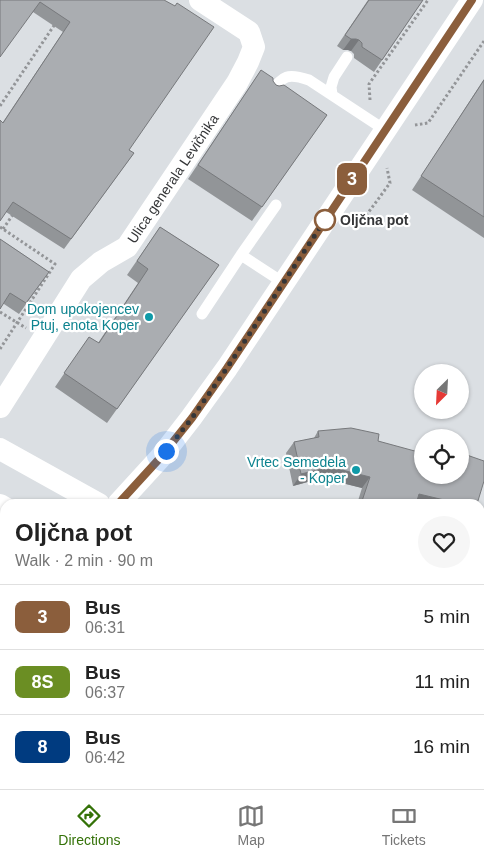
<!DOCTYPE html>
<html lang="en">
<head>
<meta charset="utf-8">
<style>
  :root { --surface:#fff; --page:#f6f6f6; --text:#222; --muted:#767676; --line:#e0e0e0; --accent:#347208 }
  body { margin:0; font-family:Helvetica,sans-serif; background:var(--page); color:var(--text); height:100vh; display:flex; flex-direction:column; font-size:19px; white-space:nowrap }
  * { box-sizing:border-box; margin:0 }
  p { font-size:16px; color:var(--muted) }
  .icon { flex:none; width:28px; height:28px; fill:none; stroke:currentColor; stroke-width:2; stroke-linecap:round; stroke-linejoin:round }
  .map { position:relative; flex:1; overflow:hidden }
  .details { position:absolute; left:0px; top:499px; width:485px; height:291px; display:flex; flex-direction:column; background:var(--surface); border-radius:15px 15px 0 0; box-shadow:0 1px 4px #0004 }
  .details>* { flex:none }
  .badge { padding:0 10px; border-radius:8px; font-size:18px; line-height:32px }
  .needle { width:32px; rotate:204deg }
  .controls { position:absolute; left:414px; top:364px; display:grid; gap:10px }
  .controls a { display:grid; place-items:center; width:55px; height:55px; border-radius:50%; background:var(--surface); box-shadow:0 1px 4px #0004; font-size:25px }
  .you { position:absolute; width:25px; height:25px; margin:-12px; border:4px solid #fff; border-radius:50%; background:#1a73e8; box-shadow:0 0 0 8px #1a73e833 }
  .map>.badge { position:absolute; translate:-50% -50%; box-shadow:0 0 0 2px #fff }
  .round { display:grid; place-items:center; flex:none; width:52px; height:52px; border-radius:26px; background:var(--page) }
  .head { display:flex; align-items:center; justify-content:space-between; height:85px; padding:0 15px }
  h1 { font-size:24px; font-weight:600; line-height:38px }
  ul { padding:0; list-style:none }
  li { display:flex; align-items:center; gap:15px; height:65px; padding:0 15px; border-top:1px solid var(--line) }
  li div { flex:1 }
  li b { display:block; font-size:19px }
  li em { font-style:normal }
  li .badge { min-width:55px; font-weight:700; text-align:center }
  .menu { display:flex; justify-content:space-around; align-items:center; height:70px; border-top:1px solid var(--line); background:var(--surface); font-size:14px; color:var(--muted) }
  .menu a { display:grid; justify-items:center; gap:2px }
  .menu .current { color:var(--accent) }
  .map>svg:first-child { display:block }
  .lines { fill:none; stroke-linecap:round; stroke-linejoin:round }
  .path { stroke:#939598; stroke-width:3; stroke-dasharray:2.5 2.5; stroke-linecap:butt }
  .service { stroke:#fff; stroke-width:11 }
  .minor { stroke:#fff; stroke-width:22 }
  .wall { fill:#929598 }
  .shaded-wall { fill:#77797c }
  .building { fill:#aaadb1; stroke:#77797c }
  .line-casing { stroke:#fff; stroke-width:11 }
  .line { stroke:#8b5e3c; stroke-width:8 }
  .walk { stroke:#353638; stroke-width:5; stroke-dasharray:0 9 }
  .stop-dot { fill:#fff; stroke:#8b5e3c; stroke-width:2.5 }
  .culture-dot { fill:#0f9aa8; stroke:#fff; stroke-width:2 }
  .labels { text-anchor:middle; dominant-baseline:central; stroke-width:4.5; stroke-linejoin:round; paint-order:stroke }
  .street-label { font-size:14px; fill:#353638; stroke:#fff }
  .stop-label { font-size:14px; font-weight:bold; fill:#353638; stroke:#fff; text-anchor:start }
  .culture-label { font-size:14px; fill:#0d838f; stroke:#fff; text-anchor:end }
</style>
</head>
<body>
<div class="map">
<svg width="484" height="789" viewBox="0 0 484 789">
  <rect width="100%" height="100%" fill="#dbdfe3"/>
  <g class="lines">
    <path class="path" d="M370,100L369,84L428,0
      M0,106L55,24
      M415,125L428,123L484,41
      M349,222L362,221L390,183L387,168
      M0,227L55,264L0,349
      M3,229L14,213
      M0,312L26,328"/>
    <path class="service" d="M270,93C283,75 288,73 309,80L385,130
      M332,95L331,87L334,77L347,57
      M276,205L241,255L284,283
      M202,314L241,255"/>
    <g class="minor">
      <path id="s1" d="M0,407L81,279L101,262L127,247L237,83L248,62L254,47L249,32L200,0"/>
      <path d="M0,449L99,504"/>
      <path d="M118,504L160,458L191,418L227,368L472,0"/>
      <path d="M0,505L5,508"/>
      <path d="M480,676L484,677"/>
    </g>
  </g>
  <path class="wall" d="M0,0H164L129,150L134,153L64,249L6,212L3,122L63,32L33,12Z
    M368,0H423L374,72L354,58V54L351,51L348,50H343L337,46Z
    M261,70L276,85L279,86L327,115L252,221L188,179Z
    M484,79V238L412,190Z
    M160,227L219,265L107,423L55,387L89,337L98,343L138,283L127,275Z
    M0,239L49,272L19,314L4,304Z
    M318,431L378,441L460,475L461,453L477,504H357L362,488L322,478L293,486L286,453L294,442L314,438Z"/>
  <path class="shaded-wall" d="M351,39H356L359,40L351,51L348,50H343Z
    M330,467L370,477L362,488L322,478L293,486L301,474Z
    M419,494L461,504H412Z
    M0,730L5,731V750H0Z"/>
  <path class="building" d="M0,0H164L175,6L177,3L214,27L129,150L134,153L71,239L13,202L0,221V120L3,123L70,22L40,2L0,57Z
    M369,0H423L382,60L362,47V43L359,40L356,39H351L345,35Z
    M261,70L273,78V81L276,85L279,86L284,85L327,115L262,207L198,165Z
    M484,80V217L421,176Z
    M160,227L219,265L117,409L64,373L89,337L99,343L148,269L137,261Z
    M0,239L49,272L26,303L10,293L0,309Z
    M351,428L379,434L378,441L422,453V475H460L461,453L484,461V481L477,504H461L419,494L416,504H361L370,477L330,467L301,474L294,442L319,437L318,431Z
    M0,559L5,561V585L0,595Z
    M0,670H5V731L0,730Z"/>
  <g class="lines">
    <defs>
      <path id="line" d="M118,504L160,458L192,418L227,368L472,0"/>
    </defs>
    <use href="#line" class="line-casing"/>
    <use href="#line" class="line"/>
    <path class="walk" d="M166,451L192,418L227,368L325,220"/>
  </g>
  <circle class="stop-dot" cx="325" cy="220" r="10"/>
  <g class="culture-dot">
    <circle cx="149" cy="317" r="5"/>
    <circle cx="356" cy="470" r="5"/>
  </g>
  <g class="labels">
    <g class="street-label">
      <text stroke="none"><textPath href="#s1" startOffset="290">Ulica generala Levičnika</textPath></text>
    </g>
    <g class="stop-label">
      <text x="340" y="220">Oljčna pot</text>
    </g>
    <g class="culture-label">
      <text x="139" y="309">Dom upokojencev<tspan x="139" dy="16">Ptuj, enota Koper</tspan></text>
      <text x="346" y="462">Vrtec Semedela<tspan x="346" dy="16">- Koper</tspan></text>
    </g>
  </g>
</svg>
<div class="controls">
<a><svg class="needle" viewBox="-14 -14 28 28"><path d="M0-13l5 13h-10z" fill="#e53935"/><path d="M0 13l5-13h-10z" fill="#767676"/></svg></a>
<a><svg class="icon" aria-label="locate" viewBox="0 0 24 24"><circle cx="12" cy="12" r="6"/><path d="M12 2v4M12 18v4M2 12h4M18 12h4"/></svg></a>
</div>
<div class="you" style="left:166px;top:451px"></div>
<b class="badge" style="left:352px;top:179px;background:#8b5e3c;color:#fff">3</b>
<section class="details">
<div class="head"><div><h1>Oljčna pot</h1><p>Walk · 2 min · 90 m</p></div><a class="round"><svg class="icon" aria-label="heart" viewBox="0 0 24 24"><path d="M12 20l-8-8c-3-5 5-10 8-4 3-6 11-1 8 4z"/></svg></a></div>
<ul>
<li><span class="badge" style="background:#8b5e3c;color:#fff">3</span><div><b>Bus</b><p>06:31</p></div><em>5 min</em></li>
<li><span class="badge" style="background:#6b8e23;color:#fff">8S</span><div><b>Bus</b><p>06:37</p></div><em>11 min</em></li>
<li><span class="badge" style="background:#003b80;color:#fff">8</span><div><b>Bus</b><p>06:42</p></div><em>16 min</em></li>
</ul>
</section>
</div>
<nav class="menu">
<a class="current"><svg class="icon" aria-label="directions" viewBox="0 0 24 24"><path d="M12 3l9 9-9 9-9-9zM9 14v-3h6M13 9l2 2-2 2"/></svg>Directions</a>
<a><svg class="icon" aria-label="map" viewBox="0 0 24 24"><path d="M3 6l6-2 6 2 6-2v14l-6 2-6-2-6 2zM9 4v14M15 6v14"/></svg>Map</a>
<a><svg class="icon" aria-label="tickets" viewBox="0 0 24 24"><path d="M3 7h18v10H3zM15 7v10"/></svg>Tickets</a>
</nav>
</body>
</html>
